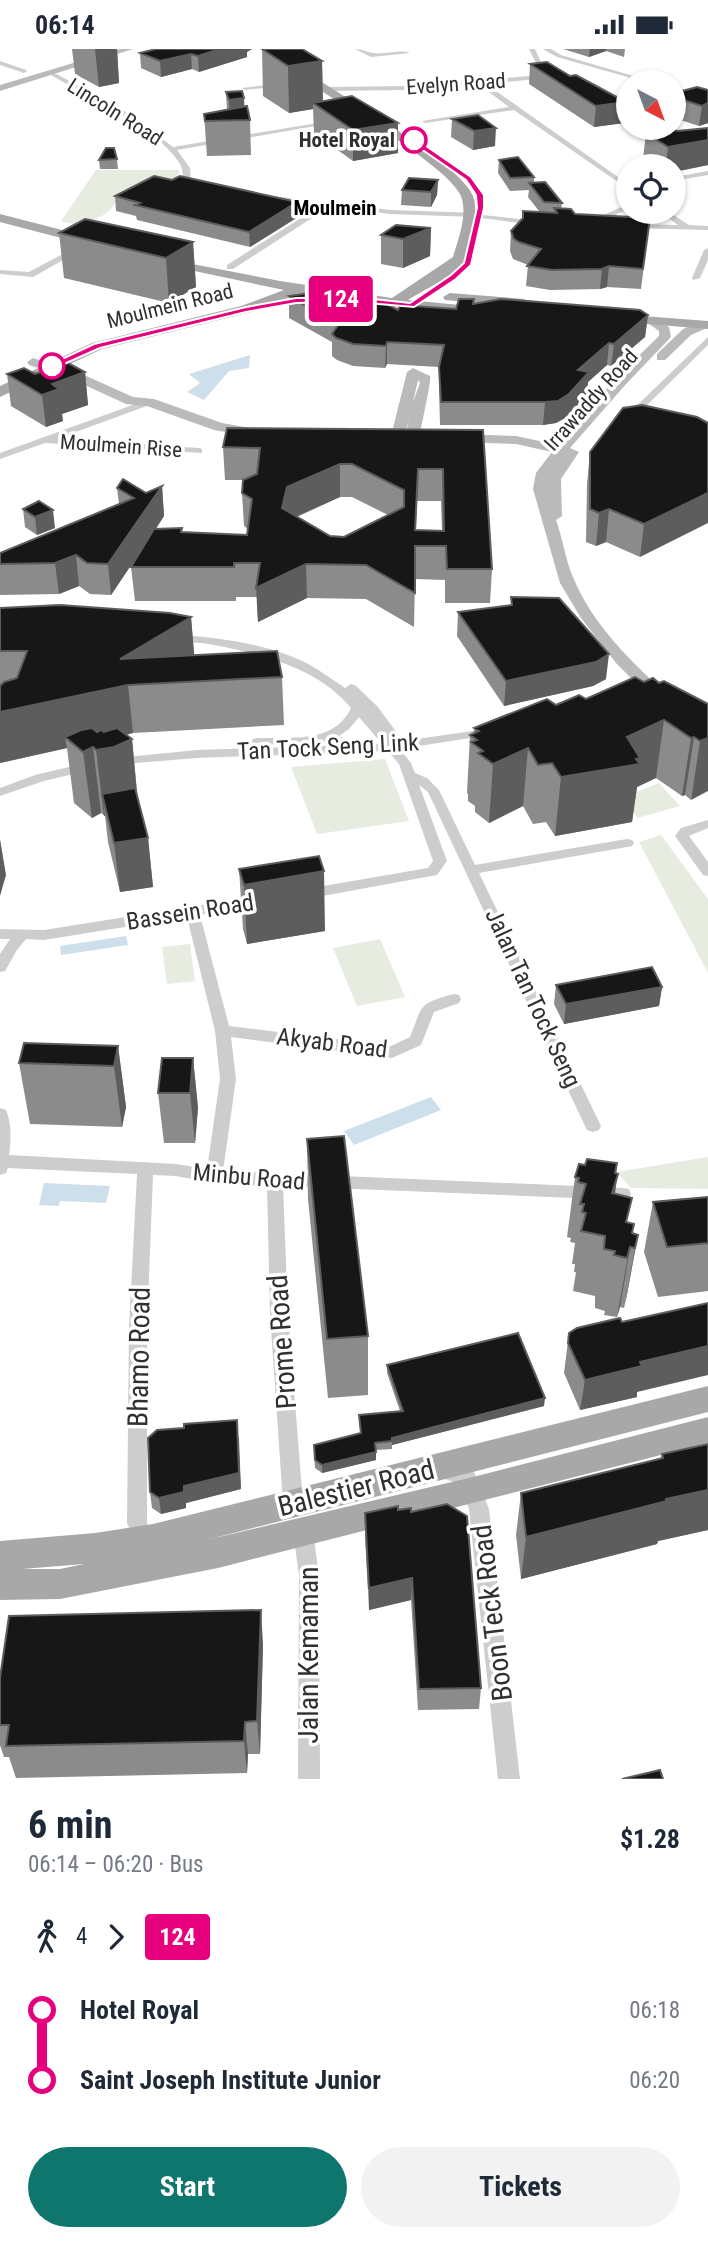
<!DOCTYPE html>
<html lang="en">
<head>
<meta charset="utf-8">
<style>
  :root { --surface:#fff; --page:#f2f2f3; --text:#1f2937; --muted:#747a83; --accent:#0f766e }
  body { margin:0; font-family:"Roboto Condensed",sans-serif; background:var(--page); color:var(--text); height:100vh; display:flex; flex-direction:column; font-size:26px; white-space:nowrap }
  * { box-sizing:border-box; margin:0 }
  p { font-size:23px; color:var(--muted) }
  .icon { flex:none; width:38px; height:38px; fill:none; stroke:currentColor; stroke-width:2; stroke-linecap:round; stroke-linejoin:round }
  .map { position:relative; height:1730px; overflow:hidden }
  .drawer { display:flex; flex-direction:column; background:var(--surface); flex:1 }
  .drawer>* { flex:none }
  .badge { padding:0 14px; border-radius:5px; font-size:24px; line-height:46px }
  .needle { width:46px; rotate:139deg }
  .fabs { position:absolute; left:616px; top:21px; display:grid; gap:14px }
  .fabs a { display:grid; place-items:center; width:70px; height:70px; border-radius:50%; background:var(--surface); box-shadow:0 2px 5px #0004; font-size:35px }
  .map>.badge { position:absolute; translate:-50% -50%; box-shadow:0 0 0 4px #fff }
  .legs { display:flex; align-items:center; gap:10px; height:77px; padding:0 28px; font-size:23px }
  .legs p { margin-inline-start:auto }
  .headline { display:flex; align-items:center; justify-content:space-between; height:119px; padding:0 28px }
  h1 { font-size:38px; font-weight:700; line-height:52px }
  .cta { display:flex; gap:14px; margin-top:auto; padding:14px 28px }
  .cta a { flex:1; height:80px; border-radius:42px; background:var(--accent); color:#fff; font-size:28px; font-weight:700; line-height:80px; text-align:center }
  .cta a+a { background:var(--page); color:var(--text) }
  ul { padding:0 28px; list-style:none }
  li { display:flex; align-items:center; gap:24px; height:70px; font-size:26px }
  li i { display:grid; place-items:center; width:10px; height:100%; margin:0 9px; background:currentColor }
  li i::after { content:''; width:18px; height:18px; margin:-9px; border:5px solid; border-radius:50%; background:var(--surface) }
  li p { margin-inline-start:auto }
  li:first-child i { background:linear-gradient(#0000 50%,currentColor 0) }
  li:last-child i { background:linear-gradient(currentColor 50%,#0000 0) }
  .status { display:flex; justify-content:space-between; align-items:center; height:49px; padding:0 35px; background:var(--surface); direction:ltr }
  .status svg { height:19px; fill:currentColor }
  .map>svg:first-child { display:block }
  .green { fill:#e6ecdf }
  .water { fill:#ccdfea }
  .lines { fill:none; stroke-linecap:round; stroke-linejoin:round }
  .street { fill:#cdcdcd; fill-rule:evenodd }
  .secondary { fill:#bababa; fill-rule:evenodd }
  .primary { fill:#a8a8a8; fill-rule:evenodd }
  .wall { fill:#8b8b8b; fill-rule:evenodd }
  .shaded-wall { fill:#5d5d5d }
  .building { fill:#171717; stroke:#5d5d5d; stroke-width:2; fill-rule:evenodd }
  .line-1 { fill:#e6007e; stroke:#fff; stroke-width:2 }
  .stop-1-dot { fill:#fff; stroke:#e6007e; stroke-width:3.5 }
  .labels { text-anchor:middle; dominant-baseline:central; stroke-width:7; stroke-linejoin:round; paint-order:stroke }
  .far-street-label { font-size:21px; fill:#303030; stroke:#fff }
  .far-stop-label { font-size:21px; font-weight:bold; fill:#303030; stroke:#fff; text-anchor:end }
  .far-neighbourhood-label { font-size:21px; font-weight:bold; fill:#000; stroke:#fff }
  .street-label { font-size:24px; fill:#303030; stroke:#fff }
  .near-street-label { font-size:28px; fill:#303030; stroke:#fff }
</style>
</head>
<body>
<div class="status"><b>06:14</b><svg viewBox="0 0 49 12"><path d="M0 12V9h3v3zM5 12V6h3v6zM10 12V3h3v9zM15 12V0h3v12zM26 1h20v11H26zM47 4h2v5h-2z"/></svg></div>
<div class="map">
<svg width="708" height="1730" viewBox="0 0 708 1730">
  <rect width="100%" height="100%" fill="#fff"/>
  <path class="green" d="M96,121H179L178,133C158,135 137,134 119,143C113,166 102,166 82,177L61,172Z
    M385,710L409,772L317,785L291,718Z
    M659,734L680,757L637,769L625,748Z
    M661,786L708,850V924L639,793Z
    M380,890L405,948L357,957L333,899Z
    M190,895L195,932L167,935L162,898Z
    M708,1108V1140L631,1139L617,1123Z"/>
  <path class="water" d="M250,306L249,319L229,322L204,351L187,343L200,334L189,325Z
    M126,887L128,896L61,906L60,897Z
    M431,1048L441,1061L354,1096L344,1082Z
    M44,1134L110,1137L106,1154L60,1152L59,1157L39,1156Z"/>
  <g class="lines">
    <path class="street" d="M355,0C362,0 366,3 373,4C386,6 398,0 410,4L371,8Z
      M529,0H535L548,29L486,35L628,135V140L514,61L425,74L422,72L509,58L478,35L409,41L323,42L320,40L323,38L409,37L542,26Z
      M543,0H551L561,6L654,33H645L557,8Z
      M0,12L26,21L27,22L24,24L0,16Z
      M51,22L128,64L173,98L330,72L333,74L177,101L190,119L191,134L199,139L195,141L184,137C182,130 184,122 180,115C160,80 85,46 49,25Z
      M283,34L281,37L245,41L242,39Z
      M674,38L708,48V52L674,42Z
      M708,122V126L674,132V128Z
      M264,146L391,161L479,164L483,166L536,172L540,174L536,176L474,168L391,165L329,158L233,220H227V216L320,157L267,150H264Z
      M628,155V160L593,176L586,174Z
      M660,163H669L689,176L708,177V181L629,179L625,177L629,175L678,176Z
      M74,199L81,201L33,228L0,225V221L29,223Z
      M708,199V211L700,229L693,231L692,229L704,201Z
      M708,288V296L633,370H627V366Z
      M149,350L152,351V355L57,390L199,399L202,400V404L45,394L0,410V404Z
      M174,585C218,589 268,594 308,615C321,622 333,631 345,639L351,635L355,636L377,657L403,692L493,679L495,682L489,686L400,700L411,714L415,724L427,729L439,741L475,816L627,790L632,791L634,794L632,797L627,798L479,824L601,1077L599,1081L593,1083L587,1081L585,1077L428,743L419,736L447,812L437,826L306,850L299,845L306,840L428,819L433,812L399,715L388,702L197,709L112,716L110,713L116,709L197,701L382,695L359,668L349,680L339,687L344,690L342,693L253,696L251,693L253,690L257,689C291,688 334,695 351,659C318,619 263,605 214,596C199,593 184,594 170,590V586Z
      M86,714L92,718L90,721L44,732L0,747V739L35,726Z
      M708,771V779L689,787L708,813V827L703,826L675,787L681,779Z
      M258,847L263,849L265,852L263,855L200,866L229,977L391,997L410,988C423,956 417,955 454,945L459,946L461,950L459,954L434,963L421,996L392,1009L231,988L236,1030L223,1122L623,1139L629,1140L631,1145L629,1150L623,1151L283,1137L288,1265L303,1454L300,1460L293,1463L286,1460L283,1454L270,1265L267,1137L214,1134L176,1127L153,1126L147,1279V1474C149,1481 157,1482 160,1489L157,1495L150,1498L134,1490L127,1474L129,1279L137,1125L8,1119L6,1124L0,1126V1059L6,1061C12,1075 11,1091 9,1106L176,1115L207,1120L220,1030L215,982L187,868L44,891L26,890L17,901L5,922L0,923V905L10,890H0V880L44,881Z
      M443,1412L474,1423L489,1460L520,1730H498L469,1460L460,1435L436,1427L434,1421L436,1415Z
      M303,1473L310,1476L313,1482L319,1527L320,1730H298L299,1527L293,1482L296,1476Z"/>
    <path class="secondary" d="M120,0H133L0,42V36Z
      M651,268L669,278L671,288L627,334L570,399L579,403L561,430L562,467L556,471C563,490 565,510 573,528C592,575 631,613 668,646L670,650L668,654H656L616,614L581,569L560,534L533,440L536,424L552,403L516,395L458,393L451,389L458,385L516,387L558,396L617,328L659,287V282L645,272Z
      M703,272L707,273V279L691,286L665,311H657V305L683,280Z
      M33,309L84,326L133,348L154,350L222,374L250,379L257,383L250,387L214,381L147,357L126,355L76,332L29,316L27,313Z
      M413,319L430,327C432,332 420,380 419,392L412,396L405,392L409,369L404,391L397,395L390,391L407,323ZM418,331L420,334L413,353Z"/>
    <path class="primary" d="M285,0H295L296,11L306,23C339,45 461,115 473,147C479,160 472,199 465,211C457,226 423,241 408,251L470,257L477,261L475,264L393,258L302,244L251,263L102,300L0,348V337L92,294L241,257L284,241L161,215V209L280,232L392,249L453,208C458,191 469,163 460,145C444,114 332,50 298,27L286,11Z
      M0,165L93,189L95,192L88,196L0,173Z
      M450,244L524,250L531,254L524,258L445,251L443,248Z
      M616,265L708,272V280L611,272L609,269Z
      M708,1337V1363L206,1491L473,1428L708,1368V1394L218,1519L60,1550L0,1551V1492L95,1484L153,1475ZM84,1515L60,1520H22Z"/>
  </g>
  <path class="wall" d="M72,0H117L119,34L99,38L75,25Z
    M156,0H252L247,3V8L199,23L192,20L161,28L141,19L140,4Z
    M262,0L322,12L323,52L398,104L353,112L314,84L313,60L289,64L263,47Z
    M563,0H625L624,8L606,2L589,8Z
    M530,15L570,27L626,53L624,74L594,78L529,35Z
    M708,41V74L699,77L674,69V44Z
    M226,43L244,49V58L250,71L251,106L207,107L204,65L227,61Z
    M478,66L495,97L473,101L451,88L452,70Z
    M677,82L708,116L674,123V117H653L643,110L646,84Z
    M117,110L118,120H100L99,111Z
    M499,111L534,128V133L562,154L561,160L575,165L650,169L641,240L607,238L600,240L550,241L526,237L528,216L513,210L510,202L511,182L539,162L528,148L529,141L510,142L498,124Z
    M172,131L297,153L298,168L250,198L137,171L136,167L116,162L115,147Z
    M438,131L437,146L431,158L401,156L402,141Z
    M431,179L430,207L403,219L381,215V186Z
    M59,184L193,193L196,238L169,254L64,229Z
    M340,246L363,253L398,261L456,260L474,254L648,266L645,288L611,317L607,316L588,333L587,346L567,368L556,374L543,376H440L439,340V318L387,315L385,319L353,317L337,311L332,307V293L289,269V247Z
    M85,323L88,356L62,365L63,372L46,378L11,357L7,325H35Z
    M697,368L640,508L606,493L596,497L586,493L587,435L590,403Z
    M483,381L492,520L490,554H445V531L415,530L414,578L366,550L307,549L258,573L257,548H236V552H135L131,518L142,500L111,546L90,545L79,537L59,545L0,546V504L119,455L117,439L146,444L162,437L164,467L156,480L183,483L247,486L248,480L244,477L242,444L243,431H225L223,398ZM340,448H352L388,466L344,488L330,487L297,468ZM417,452H441L442,482L416,481Z
    M23,460L55,479L37,486L25,478Z
    M511,548L606,630L593,637L504,657L457,587L458,563L511,556Z
    M0,559L191,568L194,606L282,628L284,676L133,684L126,686L132,690L138,752L148,789L153,838L120,843L108,793L105,767L101,764L92,769L74,754L67,699L0,714Z
    M644,633L659,634L708,655L691,751L685,746L682,747L656,729L637,738L632,773L555,787L546,773L533,775L523,757L489,774L475,763V757L468,752V745L467,744L470,686L474,684V679L556,656L586,650Z
    M239,820L325,882L247,895L243,880Z
    M556,936L662,938L659,957L564,975L554,955Z
    M118,997L126,1058L122,1078L30,1075L19,1014Z
    M193,1009L198,1059L195,1094H164L158,1044Z
    M307,1090L368,1287V1346L328,1349L308,1150Z
    M617,1114L615,1145L632,1184L638,1186L624,1259L620,1258L617,1268L604,1266L605,1262L595,1259V1247L573,1242L576,1223H574L575,1215H572L575,1194L570,1193L571,1189L567,1188L575,1128L585,1116Z
    M708,1148V1242L658,1248L644,1203L653,1153Z
    M569,1284L637,1343V1348L580,1361L564,1324Z
    M387,1316L544,1357L392,1396V1400L375,1401L376,1411L322,1424L315,1419L314,1404L360,1384L359,1366L400,1362L387,1324Z
    M239,1388L241,1440L186,1454V1459L161,1465L152,1459L150,1443Z
    M708,1395V1481L658,1492L657,1495L521,1530L516,1486L521,1444L661,1409L662,1405Z
    M398,1461L411,1463L481,1639L479,1660L418,1661L411,1551L369,1561L365,1487V1464Z
    M263,1595L260,1705H248L247,1724L16,1729L9,1708H4L0,1696V1629Z"/>
  <path class="shaded-wall" d="M95,0H117L119,34L99,38Z
    M220,0H252L247,3V8L199,23L198,7Z
    M590,0H606V2L589,8Z
    M191,5L192,20L161,28L160,12Z
    M322,12L323,59L313,54V60L289,64L288,17Z
    M244,49L245,71H230L229,51Z
    M626,53L624,74L594,78L596,57Z
    M708,54V74L699,77L702,57Z
    M398,74V104L353,112V81Z
    M496,79L495,97L473,101L474,82Z
    M708,91V116L674,123V117H666L668,98Z
    M438,131L437,146L431,158V143Z
    M297,153L298,168L250,198L249,183Z
    M431,179L430,207L403,219V190Z
    M193,193L196,238L169,254L166,209Z
    M609,217L607,238L600,240L602,220Z
    M648,266L645,288L611,317L614,295Z
    M387,293V315L385,319L386,297Z
    M609,294L607,316L588,333L587,346L567,368L556,374L543,376L545,353Z
    M85,323L88,356L62,365L63,372L46,378L42,346L52,335Z
    M340,415V448L288,471L282,459L287,438Z
    M162,437L164,467L111,546L108,515Z
    M708,444V474L640,508L644,475Z
    M609,460L606,493L596,497L599,464Z
    M53,461L55,479L37,486L35,468Z
    M76,506L79,537L59,545L55,514Z
    M306,515L307,549L258,573L256,539Z
    M191,568L195,615L128,636L133,684L76,697L65,688L67,699L0,714V663L120,610Z
    M609,605L606,630L593,637L504,657L506,632Z
    M664,671L656,729L637,738L632,773L555,787L561,728L627,688Z
    M694,688L685,746L682,747L691,689Z
    M708,689V742L691,751L700,692Z
    M132,690L138,756L102,745L105,767H104L96,701Z
    M93,698L101,764L92,769L83,703Z
    M528,699L523,757L489,774L493,715Z
    M148,789L153,838L120,843L114,794Z
    M0,790L6,826L0,847Z
    M324,822L325,882L247,895L244,836Z
    M662,938L659,957L564,975L566,955Z
    M118,997L126,1058L122,1078L114,1017Z
    M193,1009L198,1059L195,1094L190,1044Z
    M617,1114L613,1141L618,1125L608,1185L615,1124Z
    M634,1175L620,1258L617,1268L632,1184Z
    M638,1186L627,1246L624,1259L635,1199Z
    M708,1297V1326L637,1343V1348L580,1361L585,1331L640,1313Z
    M545,1349L544,1357L392,1396V1389Z
    M237,1371L241,1440L186,1454V1459L161,1465L159,1449L184,1437Z
    M376,1403V1411L322,1424V1416Z
    M708,1441V1481L658,1492L657,1495L521,1530L526,1488L666,1450Z
    M412,1529L411,1551L369,1561V1539Z
    M261,1561L263,1595L260,1705L257,1672Z
    M245,1673L248,1705L247,1724L244,1692Z"/>
  <path class="building" d="M156,0H220L198,7L191,5L160,12L140,4Z
    M262,0H302L322,12L288,17Z
    M547,13L570,27L576,26L626,53L596,57L530,15Z
    M697,38L708,41V54L702,57L674,48V44Z
    M242,42L244,49L229,51L226,43Z
    M352,47L398,74L353,81L313,54Z
    M247,57L250,71L205,72L204,65Z
    M478,66L496,79L474,82L452,70Z
    M708,79V91L668,98L646,84L674,80L677,82Z
    M106,99H114L117,110L99,111Z
    M518,108L534,128L510,129L499,111Z
    M154,127L172,131L180,127L297,153L249,183L135,156L140,154L115,147Z
    M409,129L438,131L431,143L402,141Z
    M545,133L562,154L544,153L529,134Z
    M554,159L571,160L575,165L650,169L643,220L609,217L602,220L552,221L527,217L541,200L519,193L514,190L511,182L523,169V162L557,164Z
    M85,170L193,193L166,209L59,184Z
    M396,176L431,179L403,190L381,186Z
    M329,241L340,246L349,245L363,253H383L398,261L400,256L456,260L459,250H474L473,255L501,250L640,261L648,266L614,295L609,294L578,321L589,323L569,345L558,352L545,353H441L439,318L444,296L387,293L386,297L353,295L336,289L332,285L338,276L289,247Z
    M68,314L85,323L52,335L59,340L42,346L7,325L24,319L35,325Z
    M642,356L697,368L708,374V444L644,475L609,460L599,464L590,460V403L623,359Z
    M227,379L483,381L492,520H447L446,497H415V544L366,516L306,515L256,539L260,514H234V518H131L154,480L182,479L181,483L247,486L252,450L242,444L243,431L257,425L260,399L223,398ZM340,415H352L404,441V458L344,488L330,487L282,459L287,438ZM418,420H443L444,482L415,481Z
    M123,430L146,444L162,437L108,515L87,514L76,506L55,514L0,515V504L134,449L117,439Z
    M39,452L53,461L35,468L23,460Z
    M511,548L559,549L609,605L596,613L506,632L458,563L512,556Z
    M60,556L170,564L191,568L120,610L277,602L282,628L128,636L0,663V637L4,633L17,629L27,602H0V559Z
    M635,628L644,633L653,629L659,634L664,632L708,655V689L700,692L694,688L691,689L664,671L627,688L640,709L636,710L640,715L561,728L552,714L538,716L528,699L493,715L478,704L483,702L471,693L477,691L470,686L479,682L474,679L547,650L556,656L579,646L586,650Z
    M92,679L97,683L101,681L104,683L117,679L132,690L114,698L96,701L93,698L83,703L65,688L81,681Z
    M135,739L148,789L114,794L102,745Z
    M319,807L324,822L244,836L239,820Z
    M652,918L662,938L566,955L556,936Z
    M24,994L118,997L114,1017L19,1014Z
    M162,1009H193L190,1044H158Z
    M344,1087L368,1287L327,1290L307,1090Z
    M587,1110L617,1114L615,1124L618,1125L612,1144L632,1149L626,1173L634,1175L632,1184L638,1186L635,1199L630,1198L627,1209L614,1206L615,1202L604,1200L605,1187L581,1182L586,1164L582,1163L584,1155H580L586,1135L578,1133L579,1129L575,1128L579,1115L585,1116Z
    M708,1148V1194L667,1198L653,1153Z
    M708,1254V1297L640,1313L642,1317L585,1331L568,1294L569,1284L577,1279L620,1269L622,1273Z
    M518,1284L545,1349L392,1389V1392L375,1394L376,1403L322,1416L315,1411L314,1396L361,1384L359,1366L403,1362L387,1316Z
    M237,1371L239,1424L184,1437V1443L159,1449L150,1443L148,1389L157,1381L184,1379V1375Z
    M708,1395V1441L666,1450L667,1452L526,1488L521,1444L663,1409L662,1405Z
    M447,1455L467,1467L481,1639L419,1640L412,1529L369,1539L365,1464L398,1457V1461L411,1459V1463Z
    M261,1561L257,1672L245,1673L244,1692L6,1697L9,1676H0V1629L9,1567Z
    M660,1721L663,1730H622Z"/>
  <path class="line-1" d="M411,90H416L471,128L484,146V159L471,216L456,230L414,258L355,253L296,254L246,263L100,299L55,319L47,317L94,295L246,258L296,249L355,248L410,254L451,226L464,214L477,159L476,146L466,131L411,93Z"/>
  <g class="stop-1-dot">
    <circle cx="414" cy="91" r="12"/>
    <circle cx="52" cy="317" r="12"/>
  </g>
  <g class="labels">
    <g class="far-street-label">
      <text transform="translate(456 35) rotate(-4)">Evelyn Road</text>
      <text transform="translate(115 63) rotate(32)">Lincoln Road</text>
      <text transform="translate(170 257) rotate(-14)">Moulmein Road</text>
      <text transform="translate(591 351) rotate(-48)">Irrawaddy Road</text>
      <text transform="translate(121 397) rotate(4)">Moulmein Rise</text>
    </g>
    <g class="far-stop-label">
      <text x="395" y="91">Hotel Royal</text>
    </g>
    <g class="far-neighbourhood-label">
      <text x="335" y="159">Moulmein</text>
    </g>
    <g class="street-label">
      <text transform="translate(328 698) rotate(-3)">Tan Tock Seng Link</text>
      <text transform="translate(190 863) rotate(-9)">Bassein Road</text>
      <text transform="translate(533 949) rotate(65)">Jalan Tan Tock Seng</text>
      <text transform="translate(332 994) rotate(7)">Akyab Road</text>
      <text transform="translate(249 1128) rotate(5)">Minbu Road</text>
    </g>
    <g class="near-street-label">
      <text transform="translate(282 1293) rotate(-94)">Prome Road</text>
      <text transform="translate(139 1308) rotate(-89)">Bhamo Road</text>
      <text transform="translate(356 1439) rotate(-14)">Balestier Road</text>
      <text transform="translate(492 1564) rotate(-97)">Boon Teck Road</text>
      <text transform="translate(308 1606) rotate(-90)">Jalan Kemaman</text>
    </g>
  </g>
</svg>
<div class="fabs">
<a><svg class="needle" viewBox="-14 -14 28 28"><path d="M0-13l5 13h-10z" fill="#e53935"/><path d="M0 13l5-13h-10z" fill="#747a83"/></svg></a>
<a><svg class="icon" aria-label="locate" viewBox="0 0 24 24"><circle cx="12" cy="12" r="6"/><path d="M12 2v4M12 18v4M2 12h4M18 12h4"/></svg></a>
</div>
<b class="badge" style="left:341px;top:250px;background:#e6007e;color:#fff">124</b>
</div>
<section class="drawer">
<div class="headline"><div><h1>6 min</h1><p>06:14 – 06:20 · Bus</p></div><b>$1.28</b></div>
<div class="legs"><svg class="icon" aria-label="walk" viewBox="0 0 24 24"><circle cx="13" cy="4" r="2"/><path d="M13 8l-2 6 4 7M11 14l-3 7M7 12l3-4h3l4 4"/></svg>4<svg class="icon" aria-label="forward" viewBox="0 0 24 24"><path d="M9 5l7 7-7 7"/></svg><b class="badge" style="background:#e6007e;color:#fff">124</b></div>
<ul>
<li><i style="color:#e6007e"></i><b>Hotel Royal</b><p>06:18</p></li>
<li><i style="color:#e6007e"></i><b>Saint Joseph Institute Junior</b><p>06:20</p></li>
</ul>
<div class="cta"><a>Start</a><a>Tickets</a></div>
</section>
</body>
</html>
